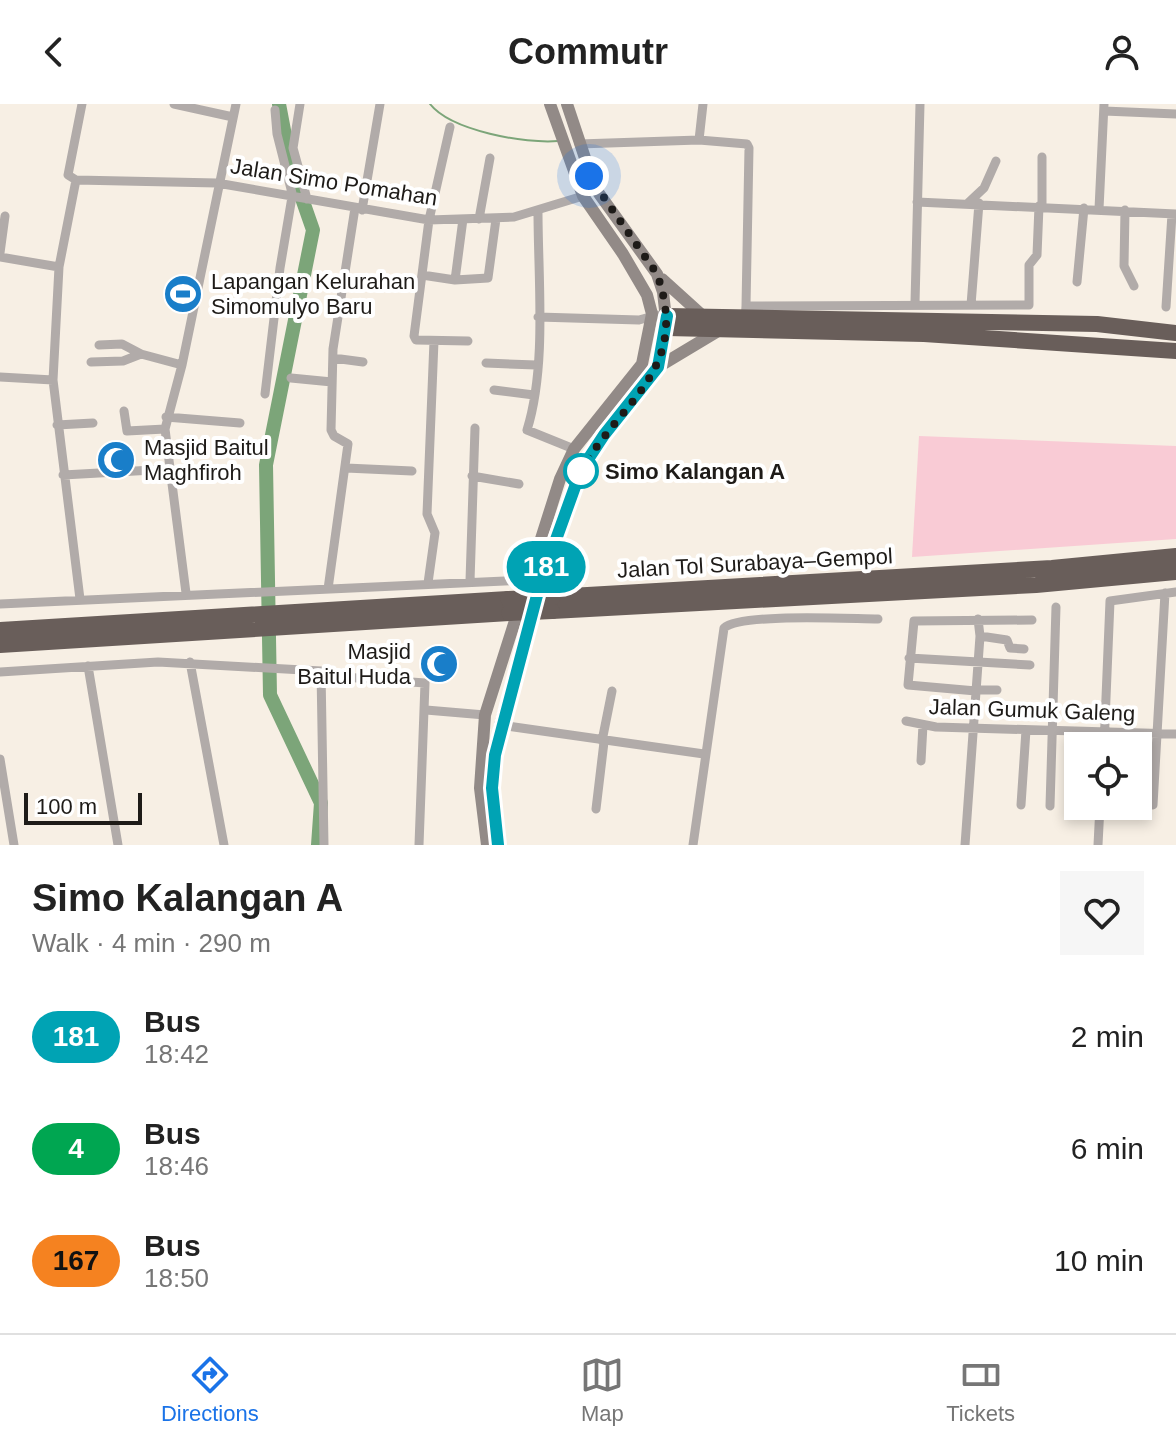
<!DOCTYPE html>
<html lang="en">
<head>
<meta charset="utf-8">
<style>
  :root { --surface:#fff; --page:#f6f6f6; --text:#222; --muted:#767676; --line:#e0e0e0; --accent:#1a73e8 }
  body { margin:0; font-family:Arial,sans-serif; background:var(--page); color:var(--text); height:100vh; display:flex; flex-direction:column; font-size:30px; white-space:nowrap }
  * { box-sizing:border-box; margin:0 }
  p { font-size:26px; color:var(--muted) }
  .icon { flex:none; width:44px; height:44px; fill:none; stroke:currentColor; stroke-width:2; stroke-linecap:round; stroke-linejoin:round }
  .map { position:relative; height:741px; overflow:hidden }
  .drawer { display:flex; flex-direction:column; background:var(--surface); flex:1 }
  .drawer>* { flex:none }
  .badge { padding:0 16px; border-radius:26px; font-size:28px; line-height:52px }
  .buttons { position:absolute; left:1064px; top:628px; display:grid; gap:16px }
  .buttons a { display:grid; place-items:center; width:88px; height:88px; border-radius:0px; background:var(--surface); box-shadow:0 4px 12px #0003; font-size:40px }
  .scale { position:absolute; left:24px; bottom:20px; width:118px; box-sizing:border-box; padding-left:8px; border:4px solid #1e1b18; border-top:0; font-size:22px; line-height:28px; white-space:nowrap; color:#1e1b18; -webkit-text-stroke:6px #fff; paint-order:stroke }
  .you { position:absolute; width:40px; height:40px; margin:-20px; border:6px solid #fff; border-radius:50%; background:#1a73e8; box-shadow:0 0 0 12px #1a73e833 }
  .map>.badge { position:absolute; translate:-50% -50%; box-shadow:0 0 0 4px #fff }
  .round { display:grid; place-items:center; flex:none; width:84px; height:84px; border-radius:0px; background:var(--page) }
  .head { display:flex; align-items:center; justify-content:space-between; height:136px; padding:0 32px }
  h1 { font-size:38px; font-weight:600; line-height:60px }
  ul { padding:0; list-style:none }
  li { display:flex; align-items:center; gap:24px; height:112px; padding:0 32px }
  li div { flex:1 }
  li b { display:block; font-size:30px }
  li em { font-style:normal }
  li .badge { min-width:88px; font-weight:700; text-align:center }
  header { display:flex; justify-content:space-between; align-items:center; height:104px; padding:0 32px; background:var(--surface); font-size:36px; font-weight:600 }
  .tabs { display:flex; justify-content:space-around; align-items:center; height:112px; border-top:2px solid var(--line); background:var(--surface); font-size:22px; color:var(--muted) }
  .tabs a { display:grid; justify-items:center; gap:4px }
  .tabs .current { color:var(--accent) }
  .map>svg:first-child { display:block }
  .green { fill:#f9cbd5 }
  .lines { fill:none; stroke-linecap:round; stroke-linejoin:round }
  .stream { stroke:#7ca579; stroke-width:2 }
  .river { stroke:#7ca579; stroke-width:14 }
  .minor { stroke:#b1aba9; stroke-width:9 }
  .secondary { stroke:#928a87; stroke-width:12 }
  .motorway { stroke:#695e5a; stroke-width:16 }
  .motorway-bridge { stroke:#695e5a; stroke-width:16 }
  .line-casing { stroke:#fff; stroke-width:18 }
  .line { stroke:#00a3b4; stroke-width:12 }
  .walk { stroke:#1e1b18; stroke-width:8; stroke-dasharray:0 14.4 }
  .stop-dot { fill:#fff; stroke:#00a3b4; stroke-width:4 }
  .labels { text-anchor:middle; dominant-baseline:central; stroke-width:8; stroke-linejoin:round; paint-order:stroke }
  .street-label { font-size:22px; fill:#1e1b18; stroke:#fff }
  .poi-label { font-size:22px; fill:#1e1b18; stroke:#fff; text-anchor:start }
  .stop-label { font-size:22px; font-weight:bold; fill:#1e1b18; stroke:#fff; text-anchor:start }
</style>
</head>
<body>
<header><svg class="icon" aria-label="back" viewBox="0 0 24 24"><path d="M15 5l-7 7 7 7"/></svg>Commutr<svg class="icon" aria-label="person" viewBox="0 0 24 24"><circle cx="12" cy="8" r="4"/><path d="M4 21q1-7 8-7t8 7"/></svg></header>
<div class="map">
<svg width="1176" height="741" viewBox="0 0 1176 741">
  <rect width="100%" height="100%" fill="#f7efe4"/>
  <path class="green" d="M919,332L1176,342V435L912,453Z"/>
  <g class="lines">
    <path class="stream" d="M430,0C451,27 526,40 558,37"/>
    <path class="river" d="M279,0L291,63L313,126L266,361L270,591L321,699L318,741"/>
    <path class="minor" d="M174,0L233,13
      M300,0L293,44L307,95
      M275,6L277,30L293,93
      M1104,7L1176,10
      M450,23L429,116L414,232L416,236L468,237
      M699,36L747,40L749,44L746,202
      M579,40L699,36L703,0
      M1042,53V102
      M76,76L217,79L429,116L514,113L583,92
      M76,76L59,163L53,276L80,495
      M76,76L68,71L82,0
      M917,98L1176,110
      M968,99L984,84L996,57
      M1099,105L1104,0
      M362,106L380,0
      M1125,106L1124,162L1134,182
      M538,108C538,175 547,262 527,326L574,345
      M463,115L455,176L488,174L496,115
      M479,115L490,54
      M0,149L5,112
      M0,153L59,163
      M422,171L455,176
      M1077,178L1084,104
      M915,199L920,0
      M971,201L979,99
      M1166,203L1172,110
      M538,213L639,216L657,211
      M745,217L746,202L1029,201V161L1037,151L1039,102
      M99,241L122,240L141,250
      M333,254L363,258
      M91,258L123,257L141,250L182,261L165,325L186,489
      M486,259L536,261
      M182,261L236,0
      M0,273L53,276
      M291,274L332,278
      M494,286L534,291
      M265,290L280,164L292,93
      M124,307L127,327L165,325
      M166,313L240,319
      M57,321L93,319
      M346,364L412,367
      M63,371L171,365
      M472,372L519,380
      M470,477L475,324
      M428,479L435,429L427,410L434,237
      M328,485L348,340L334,332L331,326L333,245L355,104
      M0,500L528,476
      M980,532L1007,536L1010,544L1024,545
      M909,554L1030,561
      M190,558L224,741
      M88,562L118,741
      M321,567L324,741
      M0,568L158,558L321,567L330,572L425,579L419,741
      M976,586H997
      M976,587L908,581L914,517L1032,516
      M426,606L485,611
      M906,617L936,623L1176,630
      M500,621L704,650
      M602,637L612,587
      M1104,642L1110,497L1176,488
      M0,655L14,741
      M921,657L923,621
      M1021,701L1026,626
      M1153,701L1165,489
      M1050,702L1056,503
      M596,705L604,638
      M693,741L724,524C741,509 851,515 878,515
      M965,741L980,532L978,515
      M1098,741L1100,702"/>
    <path class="secondary" d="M662,175L704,213
      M658,263L718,227
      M487,741L480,684L485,611L560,375L574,345L642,260L652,210L647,191L623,150L583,92L550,0
      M498,741L492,684L500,621L560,418L581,366L604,331L658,263L667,224L663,188L657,170L595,84L567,0"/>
    <path class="motorway" d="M667,212L1097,220L1176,229
      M667,224L924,230L1176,247
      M553,493L1052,464L1176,452
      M552,507L1036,481L1176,468
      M0,526L508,495
      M0,541L509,509"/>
    <path class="motorway-bridge" d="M508,495L553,493
      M509,509L552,507"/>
  </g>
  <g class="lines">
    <defs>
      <path id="line" d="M498,741L492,684L495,651L540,480L581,366L604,331L658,263L667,212"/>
    </defs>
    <use href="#line" class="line-casing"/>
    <use href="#line" class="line"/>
    <path class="walk" d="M581,367C622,295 691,266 657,170L589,72"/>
  </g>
  <defs>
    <symbol id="stadium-disc" viewBox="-11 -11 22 22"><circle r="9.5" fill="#197ec9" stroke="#fff"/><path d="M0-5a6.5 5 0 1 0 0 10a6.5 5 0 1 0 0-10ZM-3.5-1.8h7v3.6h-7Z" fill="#fff"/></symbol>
    <symbol id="mosque-disc" viewBox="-11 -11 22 22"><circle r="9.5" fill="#197ec9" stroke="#fff"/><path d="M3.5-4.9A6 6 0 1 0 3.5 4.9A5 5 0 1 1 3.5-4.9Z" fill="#fff"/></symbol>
  </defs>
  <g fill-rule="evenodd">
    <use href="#stadium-disc" x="161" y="168" width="44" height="44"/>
    <use href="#mosque-disc" x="94" y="334" width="44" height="44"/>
    <use href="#mosque-disc" x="417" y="538" width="44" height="44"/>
  </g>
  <circle class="stop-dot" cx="581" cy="367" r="16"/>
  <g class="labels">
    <g class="street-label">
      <text transform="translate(334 78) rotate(9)">Jalan Simo Pomahan</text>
      <text transform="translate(755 459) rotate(-3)">Jalan Tol Surabaya–Gempol</text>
      <text transform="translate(1032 606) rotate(2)">Jalan Gumuk Galeng</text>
    </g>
    <g class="poi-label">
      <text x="211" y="177">Lapangan Kelurahan<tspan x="211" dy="25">Simomulyo Baru</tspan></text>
      <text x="144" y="343">Masjid Baitul<tspan x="144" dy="25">Maghfiroh</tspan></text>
      <text x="411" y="547" text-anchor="end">Masjid<tspan x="411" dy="25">Baitul Huda</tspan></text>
    </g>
    <g class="stop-label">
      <text x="605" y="367">Simo Kalangan A</text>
    </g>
  </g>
</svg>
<div class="buttons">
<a><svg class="icon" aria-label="locate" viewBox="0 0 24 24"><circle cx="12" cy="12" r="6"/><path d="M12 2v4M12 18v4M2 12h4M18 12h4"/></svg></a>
</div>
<div class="scale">100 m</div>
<div class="you" style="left:589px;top:72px"></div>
<b class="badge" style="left:546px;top:463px;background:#00a3b4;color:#fff">181</b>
</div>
<section class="drawer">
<div class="head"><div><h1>Simo Kalangan A</h1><p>Walk · 4 min · 290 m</p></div><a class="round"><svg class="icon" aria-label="heart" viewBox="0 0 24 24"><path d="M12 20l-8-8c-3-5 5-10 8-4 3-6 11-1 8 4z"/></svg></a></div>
<ul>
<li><span class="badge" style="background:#00a3b4;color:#fff">181</span><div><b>Bus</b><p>18:42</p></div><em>2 min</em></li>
<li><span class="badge" style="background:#00a651;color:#fff">4</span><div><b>Bus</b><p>18:46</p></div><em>6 min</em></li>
<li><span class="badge" style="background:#f58220;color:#111">167</span><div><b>Bus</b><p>18:50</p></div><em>10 min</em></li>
</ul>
</section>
<nav class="tabs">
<a class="current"><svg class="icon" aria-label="directions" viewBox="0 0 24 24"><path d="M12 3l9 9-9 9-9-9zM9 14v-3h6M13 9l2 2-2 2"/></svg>Directions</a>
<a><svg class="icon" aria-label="map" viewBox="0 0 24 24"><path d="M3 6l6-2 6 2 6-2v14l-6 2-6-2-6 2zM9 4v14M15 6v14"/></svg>Map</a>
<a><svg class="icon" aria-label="tickets" viewBox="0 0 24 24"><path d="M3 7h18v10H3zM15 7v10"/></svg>Tickets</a>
</nav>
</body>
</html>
